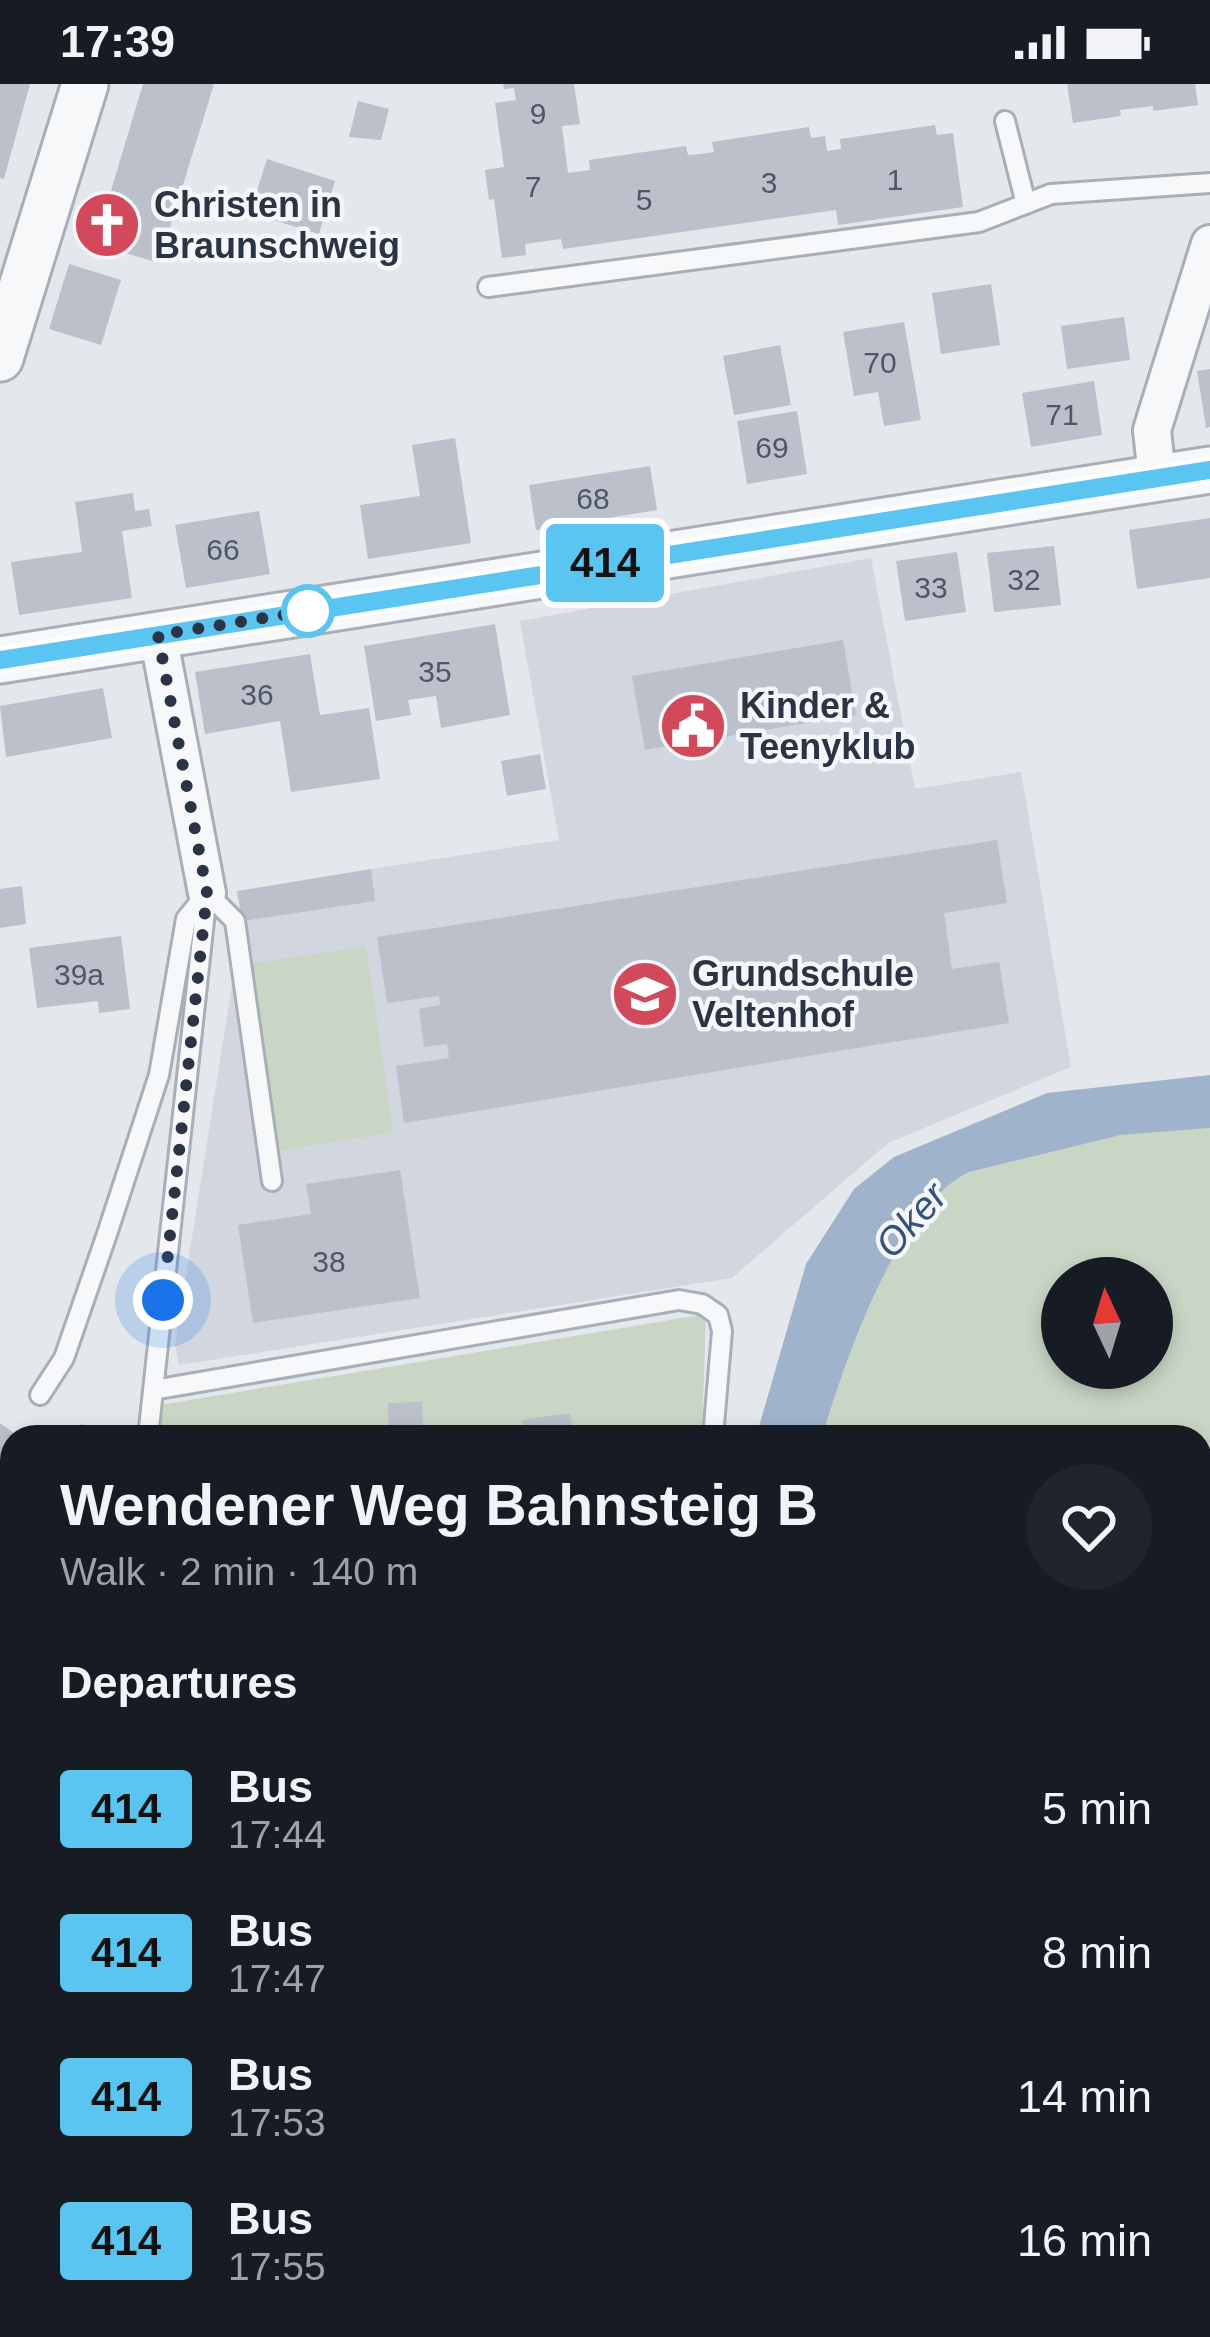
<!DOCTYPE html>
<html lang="en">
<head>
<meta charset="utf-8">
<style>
  :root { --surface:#171b24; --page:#20242c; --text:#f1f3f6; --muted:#9ea1a6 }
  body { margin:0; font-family:Arial,sans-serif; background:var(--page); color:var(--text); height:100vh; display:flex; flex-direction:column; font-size:45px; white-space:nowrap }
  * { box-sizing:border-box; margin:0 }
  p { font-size:39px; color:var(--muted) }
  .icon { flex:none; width:66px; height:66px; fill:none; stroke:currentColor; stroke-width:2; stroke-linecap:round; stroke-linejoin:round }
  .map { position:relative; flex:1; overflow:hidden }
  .side { position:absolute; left:0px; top:1341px; width:1212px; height:912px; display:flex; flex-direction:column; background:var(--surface); border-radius:36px 36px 0 0; box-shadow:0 6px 18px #0003 }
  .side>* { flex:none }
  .badge { padding:0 24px; border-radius:9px; font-size:42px; line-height:78px }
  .needle { width:78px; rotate:356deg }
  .controls { position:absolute; left:1041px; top:1173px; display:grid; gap:24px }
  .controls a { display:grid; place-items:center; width:132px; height:132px; border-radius:50%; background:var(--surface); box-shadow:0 6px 18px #0003; font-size:60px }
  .you { position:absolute; width:60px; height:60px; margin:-30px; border:9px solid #fff; border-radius:50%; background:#1a73e8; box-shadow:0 0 0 18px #1a73e833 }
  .map>.badge { position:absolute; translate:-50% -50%; box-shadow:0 0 0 6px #fff }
  h2 { padding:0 60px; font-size:45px; line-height:108px }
  .round { display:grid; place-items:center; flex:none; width:126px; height:126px; border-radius:63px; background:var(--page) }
  .headline { display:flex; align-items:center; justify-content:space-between; height:204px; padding:0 60px }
  h1 { font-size:57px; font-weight:800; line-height:90px }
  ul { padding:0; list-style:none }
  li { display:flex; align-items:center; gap:36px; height:144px; padding:0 60px }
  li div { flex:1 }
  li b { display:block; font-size:45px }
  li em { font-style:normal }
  li .badge { min-width:132px; font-weight:700; text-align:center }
  .status { display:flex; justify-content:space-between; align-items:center; height:84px; padding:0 60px; background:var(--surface); direction:ltr }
  .status svg { height:33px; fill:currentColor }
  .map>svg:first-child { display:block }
  .built { fill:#d2d6de }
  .green { fill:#c9d6c5; fill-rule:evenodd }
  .water { fill:#9fb4cc }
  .building { fill:#bbc0ca }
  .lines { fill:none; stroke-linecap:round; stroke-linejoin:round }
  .service-casing { stroke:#a9aeb7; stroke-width:24 }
  .minor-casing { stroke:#a9aeb7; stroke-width:42 }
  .tertiary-casing { stroke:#a9aeb7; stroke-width:51 }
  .service { stroke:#f7f8fa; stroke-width:18 }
  .minor { stroke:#f7f8fa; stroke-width:36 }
  .tertiary { stroke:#f7f8fa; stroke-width:45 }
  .line-casing { stroke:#fff; stroke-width:27 }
  .line { stroke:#5bc5f2; stroke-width:18 }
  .walk { stroke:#2b3445; stroke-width:12; stroke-dasharray:0 21.6 }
  .stop-dot { fill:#fff; stroke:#5bc5f2; stroke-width:6 }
  .labels { text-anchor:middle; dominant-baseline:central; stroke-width:9; stroke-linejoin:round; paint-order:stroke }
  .number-label { font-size:30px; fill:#4f5766 }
  .poi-label { font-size:36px; font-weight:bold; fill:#2b3445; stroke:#f4f6f9; text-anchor:start }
  .water-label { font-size:39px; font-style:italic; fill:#34527a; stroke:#f4f6f9 }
</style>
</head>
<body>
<div class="status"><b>17:39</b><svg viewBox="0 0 49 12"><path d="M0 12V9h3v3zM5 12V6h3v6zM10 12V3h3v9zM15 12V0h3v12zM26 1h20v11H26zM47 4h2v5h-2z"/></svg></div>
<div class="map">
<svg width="1210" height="2253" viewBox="0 0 1210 2253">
  <rect width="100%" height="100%" fill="#e4e7ec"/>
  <path class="built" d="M871,474L915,705L1021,688L1071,983L888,1059L732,1194L179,1281L175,1261L242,837L371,785L559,756L520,537Z"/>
  <path class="green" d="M366,862L393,1048L278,1067L249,880Z
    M1210,1021V2253H0V2017L12,2018V2241H1200V1353H768L938,1086ZM1062,1194H1152V1284H1062Z
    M706,1230L702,1353H138L142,1324Z
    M0,1523L12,1526V1794L0,1790Z"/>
  <path class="water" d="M1210,991V1044L1120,1051L969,1088C897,1122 844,1279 822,1353H756L806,1180L854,1105L894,1073L1047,1009Z"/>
  <path class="building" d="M0,0H30L4,95L0,94Z
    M143,0H214L159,179L95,160Z
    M503,0H574L580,40L562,42L568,89L590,86L589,76L686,62L688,71L701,70L714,68L712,58L809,43L811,54L825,52L827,67L841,65L840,55L935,41L937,51L953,49L963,123L838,141L836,126L563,165L561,155L525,160L526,171L502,174L494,115L489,116L485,86L504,83L495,19L516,16L514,4L504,5Z
    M1067,0H1195L1198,21L1153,27V22L1120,26L1121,32L1073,39Z
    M358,17L389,25L381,56L349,53Z
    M267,75L335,97L319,150L250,129Z
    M69,180L121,196L101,261L49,245Z
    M991,200L1000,261L941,270L932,209Z
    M1124,233L1130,276L1067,285L1061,242Z
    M904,238L921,336L884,342L878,308L854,312L843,248Z
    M780,261L791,321L734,331L723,272Z
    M1210,285V343L1206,344L1197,287Z
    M1094,297L1102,351L1031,363L1022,309Z
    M797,327L807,390L747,400L737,337Z
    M455,354L471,459L368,475L360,421L420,412L412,361Z
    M650,382L657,426L536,446L529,401Z
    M133,409L135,427L149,425L152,442L122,447L132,514L19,531L11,478L82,468L75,418Z
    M259,427L270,490L186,504L175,441Z
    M1210,434V494L1137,505L1129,446Z
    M1054,462L1061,521L994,528L987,469Z
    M957,468L966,528L905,537L896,477Z
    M495,540L510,631L441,644L436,612L408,616L411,631L376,637L364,562Z
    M843,556L856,631L645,666L632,592Z
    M310,570L320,631L369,624L380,695L291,708L280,637L205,650L195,588Z
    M103,604L112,654L6,673L0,622Z
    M540,670L546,705L507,712L501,677Z
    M997,756L1007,819L944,829L952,885L999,878L1009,939L404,1039L396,982L449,974L447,960L424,963L419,925L440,921L439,912L387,919L377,853Z
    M371,785L375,817L242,837L237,807Z
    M22,802L26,840L0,844V805Z
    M121,852L130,925L99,929L98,917L37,924L29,864Z
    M400,1086L420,1214L253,1239L238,1141L311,1130L306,1100Z
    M422,1318L423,1353H389L388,1319Z
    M570,1329L574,1353H525L522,1336Z
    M0,1339L19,1353H12V1463L0,1464Z
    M84,1340L87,1353H33V1351Z"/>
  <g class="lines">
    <defs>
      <path id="service" d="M1005,37L1026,120
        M488,203L979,138L1051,110L1210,99
        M207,809L235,837L272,1097
        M153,1306L679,1216L702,1220L718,1231L722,1247L713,1353
        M40,1311L64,1274L107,1150L159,991L186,835L207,809
        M148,1353L207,809"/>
      <path id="minor" d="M1157,393L1152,346L1210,160
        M158,551L207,809"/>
      <path id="tertiary" d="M0,274L85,0
        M0,576L1210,386"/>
    </defs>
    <use href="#service" class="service-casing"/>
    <use href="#minor" class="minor-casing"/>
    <use href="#tertiary" class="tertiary-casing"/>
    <use href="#service" class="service"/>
    <use href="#minor" class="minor"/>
    <use href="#tertiary" class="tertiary"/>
  </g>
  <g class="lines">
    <defs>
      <path id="line" d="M0,576L1210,386"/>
    </defs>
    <use href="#line" class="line-casing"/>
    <use href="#line" class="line"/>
    <path class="walk" d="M163,1216L207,809L158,551L308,527"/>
  </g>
  <defs>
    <symbol id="church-disc" viewBox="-11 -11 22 22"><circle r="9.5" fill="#d1495b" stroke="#f4f6f9"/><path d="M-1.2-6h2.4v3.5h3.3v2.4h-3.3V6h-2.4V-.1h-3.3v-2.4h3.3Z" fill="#fff"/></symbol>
    <symbol id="civic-disc" viewBox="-11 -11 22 22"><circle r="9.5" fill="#d1495b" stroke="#f4f6f9"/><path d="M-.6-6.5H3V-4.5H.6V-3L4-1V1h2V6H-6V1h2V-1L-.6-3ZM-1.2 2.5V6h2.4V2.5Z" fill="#fff"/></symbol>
    <symbol id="school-disc" viewBox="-11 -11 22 22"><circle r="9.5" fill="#d1495b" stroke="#f4f6f9"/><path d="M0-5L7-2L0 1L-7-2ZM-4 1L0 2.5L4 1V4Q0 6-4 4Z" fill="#fff"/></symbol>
  </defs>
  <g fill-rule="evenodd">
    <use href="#church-disc" x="69" y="103" width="76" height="76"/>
    <use href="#civic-disc" x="655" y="604" width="76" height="76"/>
    <use href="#school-disc" x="607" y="872" width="76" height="76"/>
  </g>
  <circle class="stop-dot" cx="308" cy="527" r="24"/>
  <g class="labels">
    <g class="number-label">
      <text x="538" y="29">9</text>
      <text x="895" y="95">1</text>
      <text x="769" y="98">3</text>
      <text x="533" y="102">7</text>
      <text x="644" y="115">5</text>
      <text x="880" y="278">70</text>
      <text x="1062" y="330">71</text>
      <text x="772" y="363">69</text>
      <text x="593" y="414">68</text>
      <text x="223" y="465">66</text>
      <text x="1024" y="495">32</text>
      <text x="931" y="503">33</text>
      <text x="435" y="587">35</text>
      <text x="257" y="610">36</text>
      <text x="79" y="890">39a</text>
      <text x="329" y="1177">38</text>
    </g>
    <g class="poi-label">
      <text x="154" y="120">Christen in<tspan x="154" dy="41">Braunschweig</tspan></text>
      <text x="740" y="621">Kinder &amp;<tspan x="740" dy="41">Teenyklub</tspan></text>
      <text x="692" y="889">Grundschule<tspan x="692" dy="41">Veltenhof</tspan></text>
    </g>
    <g class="water-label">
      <text transform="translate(911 1136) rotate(-48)">Oker</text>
    </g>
  </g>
</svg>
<div class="controls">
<a><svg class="needle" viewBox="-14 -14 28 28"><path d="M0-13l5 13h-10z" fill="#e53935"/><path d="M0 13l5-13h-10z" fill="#9ea1a6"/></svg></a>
</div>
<div class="you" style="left:163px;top:1216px"></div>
<b class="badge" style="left:605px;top:479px;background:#5bc5f2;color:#111">414</b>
<section class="side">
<div class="headline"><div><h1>Wendener Weg Bahnsteig B</h1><p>Walk · 2 min · 140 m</p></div><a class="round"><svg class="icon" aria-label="heart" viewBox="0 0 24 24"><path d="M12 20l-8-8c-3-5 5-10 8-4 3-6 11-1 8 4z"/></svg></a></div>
<h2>Departures</h2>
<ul>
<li><span class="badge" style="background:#5bc5f2;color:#111">414</span><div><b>Bus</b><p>17:44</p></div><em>5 min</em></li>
<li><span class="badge" style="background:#5bc5f2;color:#111">414</span><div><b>Bus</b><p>17:47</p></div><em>8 min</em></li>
<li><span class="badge" style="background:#5bc5f2;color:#111">414</span><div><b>Bus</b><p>17:53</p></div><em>14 min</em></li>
<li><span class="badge" style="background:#5bc5f2;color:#111">414</span><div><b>Bus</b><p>17:55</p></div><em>16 min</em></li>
</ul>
</section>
</div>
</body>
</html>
